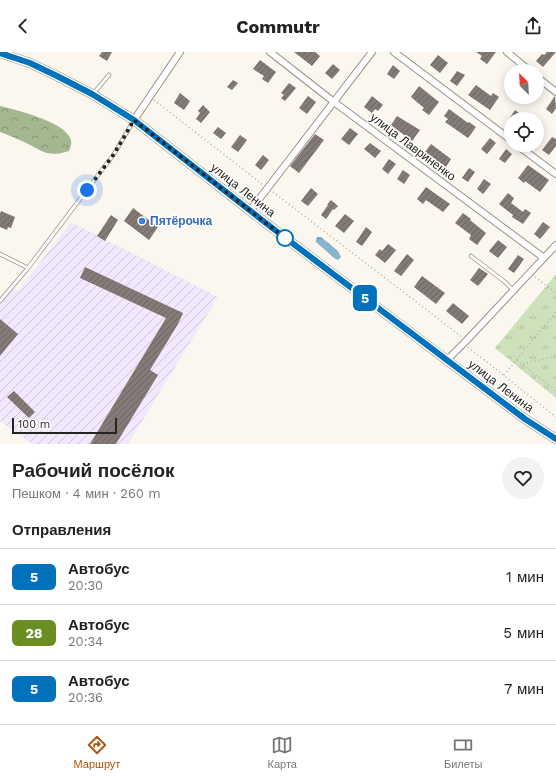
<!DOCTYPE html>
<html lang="ru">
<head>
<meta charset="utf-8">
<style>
  :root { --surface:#fff; --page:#f2f2f2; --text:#222; --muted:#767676; --line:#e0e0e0; --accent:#b45309 }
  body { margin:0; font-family:"Work Sans",sans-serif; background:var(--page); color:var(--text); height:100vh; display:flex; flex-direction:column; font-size:15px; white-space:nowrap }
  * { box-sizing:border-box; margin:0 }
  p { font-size:13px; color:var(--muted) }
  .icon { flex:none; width:22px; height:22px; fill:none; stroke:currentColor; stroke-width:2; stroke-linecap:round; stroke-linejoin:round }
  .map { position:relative; height:392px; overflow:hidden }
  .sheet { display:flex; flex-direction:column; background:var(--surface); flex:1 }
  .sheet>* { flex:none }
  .badge { padding:0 8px; border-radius:6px; font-size:14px; line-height:26px }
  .needle { width:26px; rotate:336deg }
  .controls { position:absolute; left:504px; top:12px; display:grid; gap:8px }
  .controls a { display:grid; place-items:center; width:40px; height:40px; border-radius:50%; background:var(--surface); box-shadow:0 2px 10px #0003; font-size:20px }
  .scale { position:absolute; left:12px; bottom:10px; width:105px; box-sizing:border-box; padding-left:4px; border:2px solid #262421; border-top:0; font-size:11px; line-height:14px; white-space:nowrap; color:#262421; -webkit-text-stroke:3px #fff; paint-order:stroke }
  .you { position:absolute; width:20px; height:20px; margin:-10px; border:3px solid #fff; border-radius:50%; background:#1a73e8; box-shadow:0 0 0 6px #1a73e833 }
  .map>.badge { position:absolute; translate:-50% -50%; box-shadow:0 0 0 2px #fff }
  h2 { padding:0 12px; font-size:15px; line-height:36px }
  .round { display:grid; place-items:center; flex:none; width:42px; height:42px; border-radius:21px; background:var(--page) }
  .headline { display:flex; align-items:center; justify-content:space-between; height:68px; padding:0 12px }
  h1 { font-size:19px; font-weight:700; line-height:30px }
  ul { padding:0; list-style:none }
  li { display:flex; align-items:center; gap:12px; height:56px; padding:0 12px; border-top:1px solid var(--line) }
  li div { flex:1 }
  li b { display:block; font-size:15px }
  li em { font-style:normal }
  li .badge { min-width:44px; font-weight:700; text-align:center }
  header { display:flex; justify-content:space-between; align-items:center; height:52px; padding:0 12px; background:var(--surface); font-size:18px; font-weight:700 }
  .tabs { display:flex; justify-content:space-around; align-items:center; height:56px; border-top:1px solid var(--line); background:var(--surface); font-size:11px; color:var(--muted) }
  .tabs a { display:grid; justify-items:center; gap:2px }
  .tabs .active { color:var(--accent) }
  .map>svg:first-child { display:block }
  .industrial { fill:url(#industrial-furrows) }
  .forest { fill:url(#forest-crowns) }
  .park { fill:url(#park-tufts) }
  .water { fill:url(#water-ripples) }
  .building { fill:url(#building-hatch) }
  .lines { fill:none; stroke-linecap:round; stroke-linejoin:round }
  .service-casing { stroke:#98938c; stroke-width:4.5 }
  .minor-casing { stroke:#98938c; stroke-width:8 }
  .secondary-casing { stroke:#98938c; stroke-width:10 }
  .path { stroke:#b1ada7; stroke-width:1.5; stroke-dasharray:1 3; stroke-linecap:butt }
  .service { stroke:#fff; stroke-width:3 }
  .minor { stroke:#fff; stroke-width:6 }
  .secondary { stroke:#fff; stroke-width:8 }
  .line-casing { stroke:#fff; stroke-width:9 }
  .line { stroke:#0072bc; stroke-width:6 }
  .walk { stroke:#262421; stroke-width:4; stroke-dasharray:0 7.2 }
  .shop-dot { fill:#3f7fe0; stroke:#fff; stroke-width:1.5 }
  .stop-dot { fill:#fff; stroke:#0072bc; stroke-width:2 }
  .labels { text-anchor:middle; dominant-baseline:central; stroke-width:3; stroke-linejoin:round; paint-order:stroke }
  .street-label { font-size:12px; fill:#262421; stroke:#fff }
  .shop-label { font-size:12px; font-weight:bold; fill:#366cbe; stroke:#fff; text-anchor:start }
</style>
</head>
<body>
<header><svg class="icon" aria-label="back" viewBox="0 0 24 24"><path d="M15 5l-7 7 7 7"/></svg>Commutr<svg class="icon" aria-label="share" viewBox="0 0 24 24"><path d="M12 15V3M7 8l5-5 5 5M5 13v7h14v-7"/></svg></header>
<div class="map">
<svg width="556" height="392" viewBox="0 0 556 392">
  <defs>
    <pattern id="industrial-furrows" width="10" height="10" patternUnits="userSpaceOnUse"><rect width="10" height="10" fill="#f2e8fd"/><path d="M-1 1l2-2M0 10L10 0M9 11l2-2" fill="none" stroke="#cfc7d9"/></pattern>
    <pattern id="forest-crowns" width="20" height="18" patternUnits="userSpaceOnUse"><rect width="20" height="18" fill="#a3b88e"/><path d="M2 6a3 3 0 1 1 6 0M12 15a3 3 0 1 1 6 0" fill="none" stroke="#859574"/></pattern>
    <pattern id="park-tufts" width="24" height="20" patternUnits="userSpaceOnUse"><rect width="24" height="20" fill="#cde1bb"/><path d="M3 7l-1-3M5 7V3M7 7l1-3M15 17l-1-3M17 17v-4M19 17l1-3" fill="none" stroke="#b0c1a0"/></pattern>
    <pattern id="water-ripples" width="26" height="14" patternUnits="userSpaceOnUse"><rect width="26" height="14" fill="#87b5d1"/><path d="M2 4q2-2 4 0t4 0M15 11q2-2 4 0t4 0" fill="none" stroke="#6e93a9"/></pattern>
    <pattern id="building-hatch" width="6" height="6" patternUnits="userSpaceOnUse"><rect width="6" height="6" fill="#847b78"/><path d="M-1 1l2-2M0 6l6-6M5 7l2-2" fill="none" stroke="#6c6562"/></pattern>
  </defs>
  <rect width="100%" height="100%" fill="#fbf6ee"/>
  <path class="industrial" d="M71,170L218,245L128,392H32L0,369V252L13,236L18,239Z"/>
  <path class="forest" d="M0,54C17,58 60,69 69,84C73,89 71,94 69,99C47,106 43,99 24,90C16,86 8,83 0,80Z"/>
  <path class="park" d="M556,222V346L495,296Z"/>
  <path class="water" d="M317,185H321L338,199L341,205L338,208L334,206L316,190V188Z"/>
  <path class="building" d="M102,0H112L107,9L99,4Z
    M294,0H315L320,4L312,14Z
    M476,0H496L487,12L480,7L482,4Z
    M547,0H556L543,15L536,9L542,2L544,3Z
    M438,3L448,11L440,21L430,13Z
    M260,8L276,20L268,31L262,27L264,24L253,17Z
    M333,12L340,18L332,27L325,21Z
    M393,13L400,19L394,27L387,22Z
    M457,19L465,23L457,34L450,29Z
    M233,28L238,31L232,38L227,35Z
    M289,31L296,36L285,49L281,46L284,43L281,41Z
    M476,33L491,44L493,41L499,45L490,58L468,43Z
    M419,34L439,50L429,63L422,58L424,56L411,45Z
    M180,41L190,49L184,58L174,51Z
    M308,44L316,50L307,62L299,56Z
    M372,44L383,53L378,59L375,57L372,61L364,55Z
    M555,44L556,56L552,62L546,57Z
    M203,53L210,60L201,71L196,67L200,61L198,59Z
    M449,57L468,71L469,70L476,75L468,86L445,70L448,67L444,64Z
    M515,58L527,67H509Z
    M397,64L420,78L412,89L391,73Z
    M218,75L226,81L221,87L213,81Z
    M350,76L358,82L349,93L341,87Z
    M315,82L324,88L299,121L290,114Z
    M240,83L247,88L238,100L231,95Z
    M552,85L556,87V94L549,103L542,98Z
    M490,86L496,91L487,102L481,97Z
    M370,91L381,99L375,106L364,97Z
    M431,92L451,107L446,115L425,100Z
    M506,97L512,102L505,111L499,107Z
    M263,103L269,108L261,118L255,113Z
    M389,107L396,112L388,122L382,117Z
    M528,113L549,128L540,140L525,129L524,131L518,126Z
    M469,116L475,120L468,130L462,126Z
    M403,118L410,123L404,132L397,127Z
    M484,127L491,132L483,142L477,137Z
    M426,135L440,145L450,152L443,160L426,148L423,152L417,147Z
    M311,136L318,142L308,154L301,149Z
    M508,141L514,146L511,151L523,160L525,157L531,161L523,172L512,165L513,163L499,152Z
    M331,148L338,154L334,158L333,157L326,167L321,163L328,153H327Z
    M133,156L158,175L149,188L124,169Z
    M1,159L15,165L11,176L8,175L7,178L0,175V162Z
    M463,161L471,167L470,168L486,181L477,193L469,187L471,183L455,171Z
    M345,162L354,169L344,181L335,174Z
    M111,163L118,168L105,189L97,184Z
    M543,170L550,175L540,187L534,182Z
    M366,175L372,180L362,194L356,190Z
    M498,188L507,195L498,206L489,199Z
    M388,192L396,198L385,211L375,203L380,197L382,199Z
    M407,202L414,208L401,224L394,219Z
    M518,203L524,207L514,221L508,217Z
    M85,215L183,261L178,272L150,318L158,323L116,392H90L166,266L80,226Z
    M479,216L488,222L478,234L470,228Z
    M422,224L445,241L436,252L414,235Z
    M453,251L469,264L462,272L446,259Z
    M0,267L18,282L0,304Z
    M14,339L35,360L29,366L7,345Z"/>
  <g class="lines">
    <defs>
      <path id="service" d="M93,42L109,23
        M0,202L28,216
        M471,204L505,230L513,238
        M0,249L28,216L114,102L134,68"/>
      <path id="minor" d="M270,0L334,50L544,206
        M394,0L511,88
        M507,0L530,19
        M537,25L556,40
        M134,68L180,0
        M517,93L556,122
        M250,159L372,0
        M447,308L467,288L556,193"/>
      <path id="secondary" d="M0,1L30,11L59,25L92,42L134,68L271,175L525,367L556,387"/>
    </defs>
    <use href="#service" class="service-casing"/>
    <use href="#minor" class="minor-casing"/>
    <use href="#secondary" class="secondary-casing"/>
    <path class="path" d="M154,48L262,132
      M273,140L462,285
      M535,225L556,241
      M468,295L556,365
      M517,308L556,339
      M523,312L556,304
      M504,323L556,260"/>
    <use href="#service" class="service"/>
    <use href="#minor" class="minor"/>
    <use href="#secondary" class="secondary"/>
  </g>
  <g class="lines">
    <defs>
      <path id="line" d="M0,1L30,11L59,25L92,42L134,68L271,175L525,367L556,387"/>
    </defs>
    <use href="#line" class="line-casing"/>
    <use href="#line" class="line"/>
    <path class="walk" d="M87,138L114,102L134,68L285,186"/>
  </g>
  <circle class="shop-dot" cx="142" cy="169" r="4"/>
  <circle class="stop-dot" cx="285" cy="186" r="8"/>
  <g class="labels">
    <g class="street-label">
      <text transform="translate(413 95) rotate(37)">улица Лавриненко</text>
      <text transform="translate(243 138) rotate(38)">улица Ленина</text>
      <text transform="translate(501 334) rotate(37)">улица Ленина</text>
    </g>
    <g class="shop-label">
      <text x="150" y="169">Пятёрочка</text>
    </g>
  </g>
</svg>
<div class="controls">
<a><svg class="needle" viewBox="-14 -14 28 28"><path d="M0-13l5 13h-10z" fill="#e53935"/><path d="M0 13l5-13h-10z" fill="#767676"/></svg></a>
<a><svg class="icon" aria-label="locate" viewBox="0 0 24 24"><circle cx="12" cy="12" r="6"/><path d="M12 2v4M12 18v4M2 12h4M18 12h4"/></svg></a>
</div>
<div class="scale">100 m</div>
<div class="you" style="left:87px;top:138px"></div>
<b class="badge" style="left:365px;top:246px;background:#0072bc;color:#fff">5</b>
</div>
<section class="sheet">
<div class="headline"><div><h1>Рабочий посёлок</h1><p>Пешком · 4 мин · 260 m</p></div><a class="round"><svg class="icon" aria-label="heart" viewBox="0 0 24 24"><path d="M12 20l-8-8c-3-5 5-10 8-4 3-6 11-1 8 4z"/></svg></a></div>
<h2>Отправления</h2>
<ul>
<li><span class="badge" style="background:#0072bc;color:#fff">5</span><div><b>Автобус</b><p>20:30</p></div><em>1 мин</em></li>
<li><span class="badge" style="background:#6b8e23;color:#fff">28</span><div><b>Автобус</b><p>20:34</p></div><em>5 мин</em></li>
<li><span class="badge" style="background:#0072bc;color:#fff">5</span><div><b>Автобус</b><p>20:36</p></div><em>7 мин</em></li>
</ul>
</section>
<nav class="tabs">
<a class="active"><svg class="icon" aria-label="directions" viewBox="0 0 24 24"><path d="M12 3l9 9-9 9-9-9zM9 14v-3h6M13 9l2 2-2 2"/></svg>Маршрут</a>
<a><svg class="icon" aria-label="map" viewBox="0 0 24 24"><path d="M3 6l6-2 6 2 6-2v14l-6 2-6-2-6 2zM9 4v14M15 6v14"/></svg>Карта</a>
<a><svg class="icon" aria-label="tickets" viewBox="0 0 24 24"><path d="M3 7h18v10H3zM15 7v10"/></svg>Билеты</a>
</nav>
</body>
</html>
